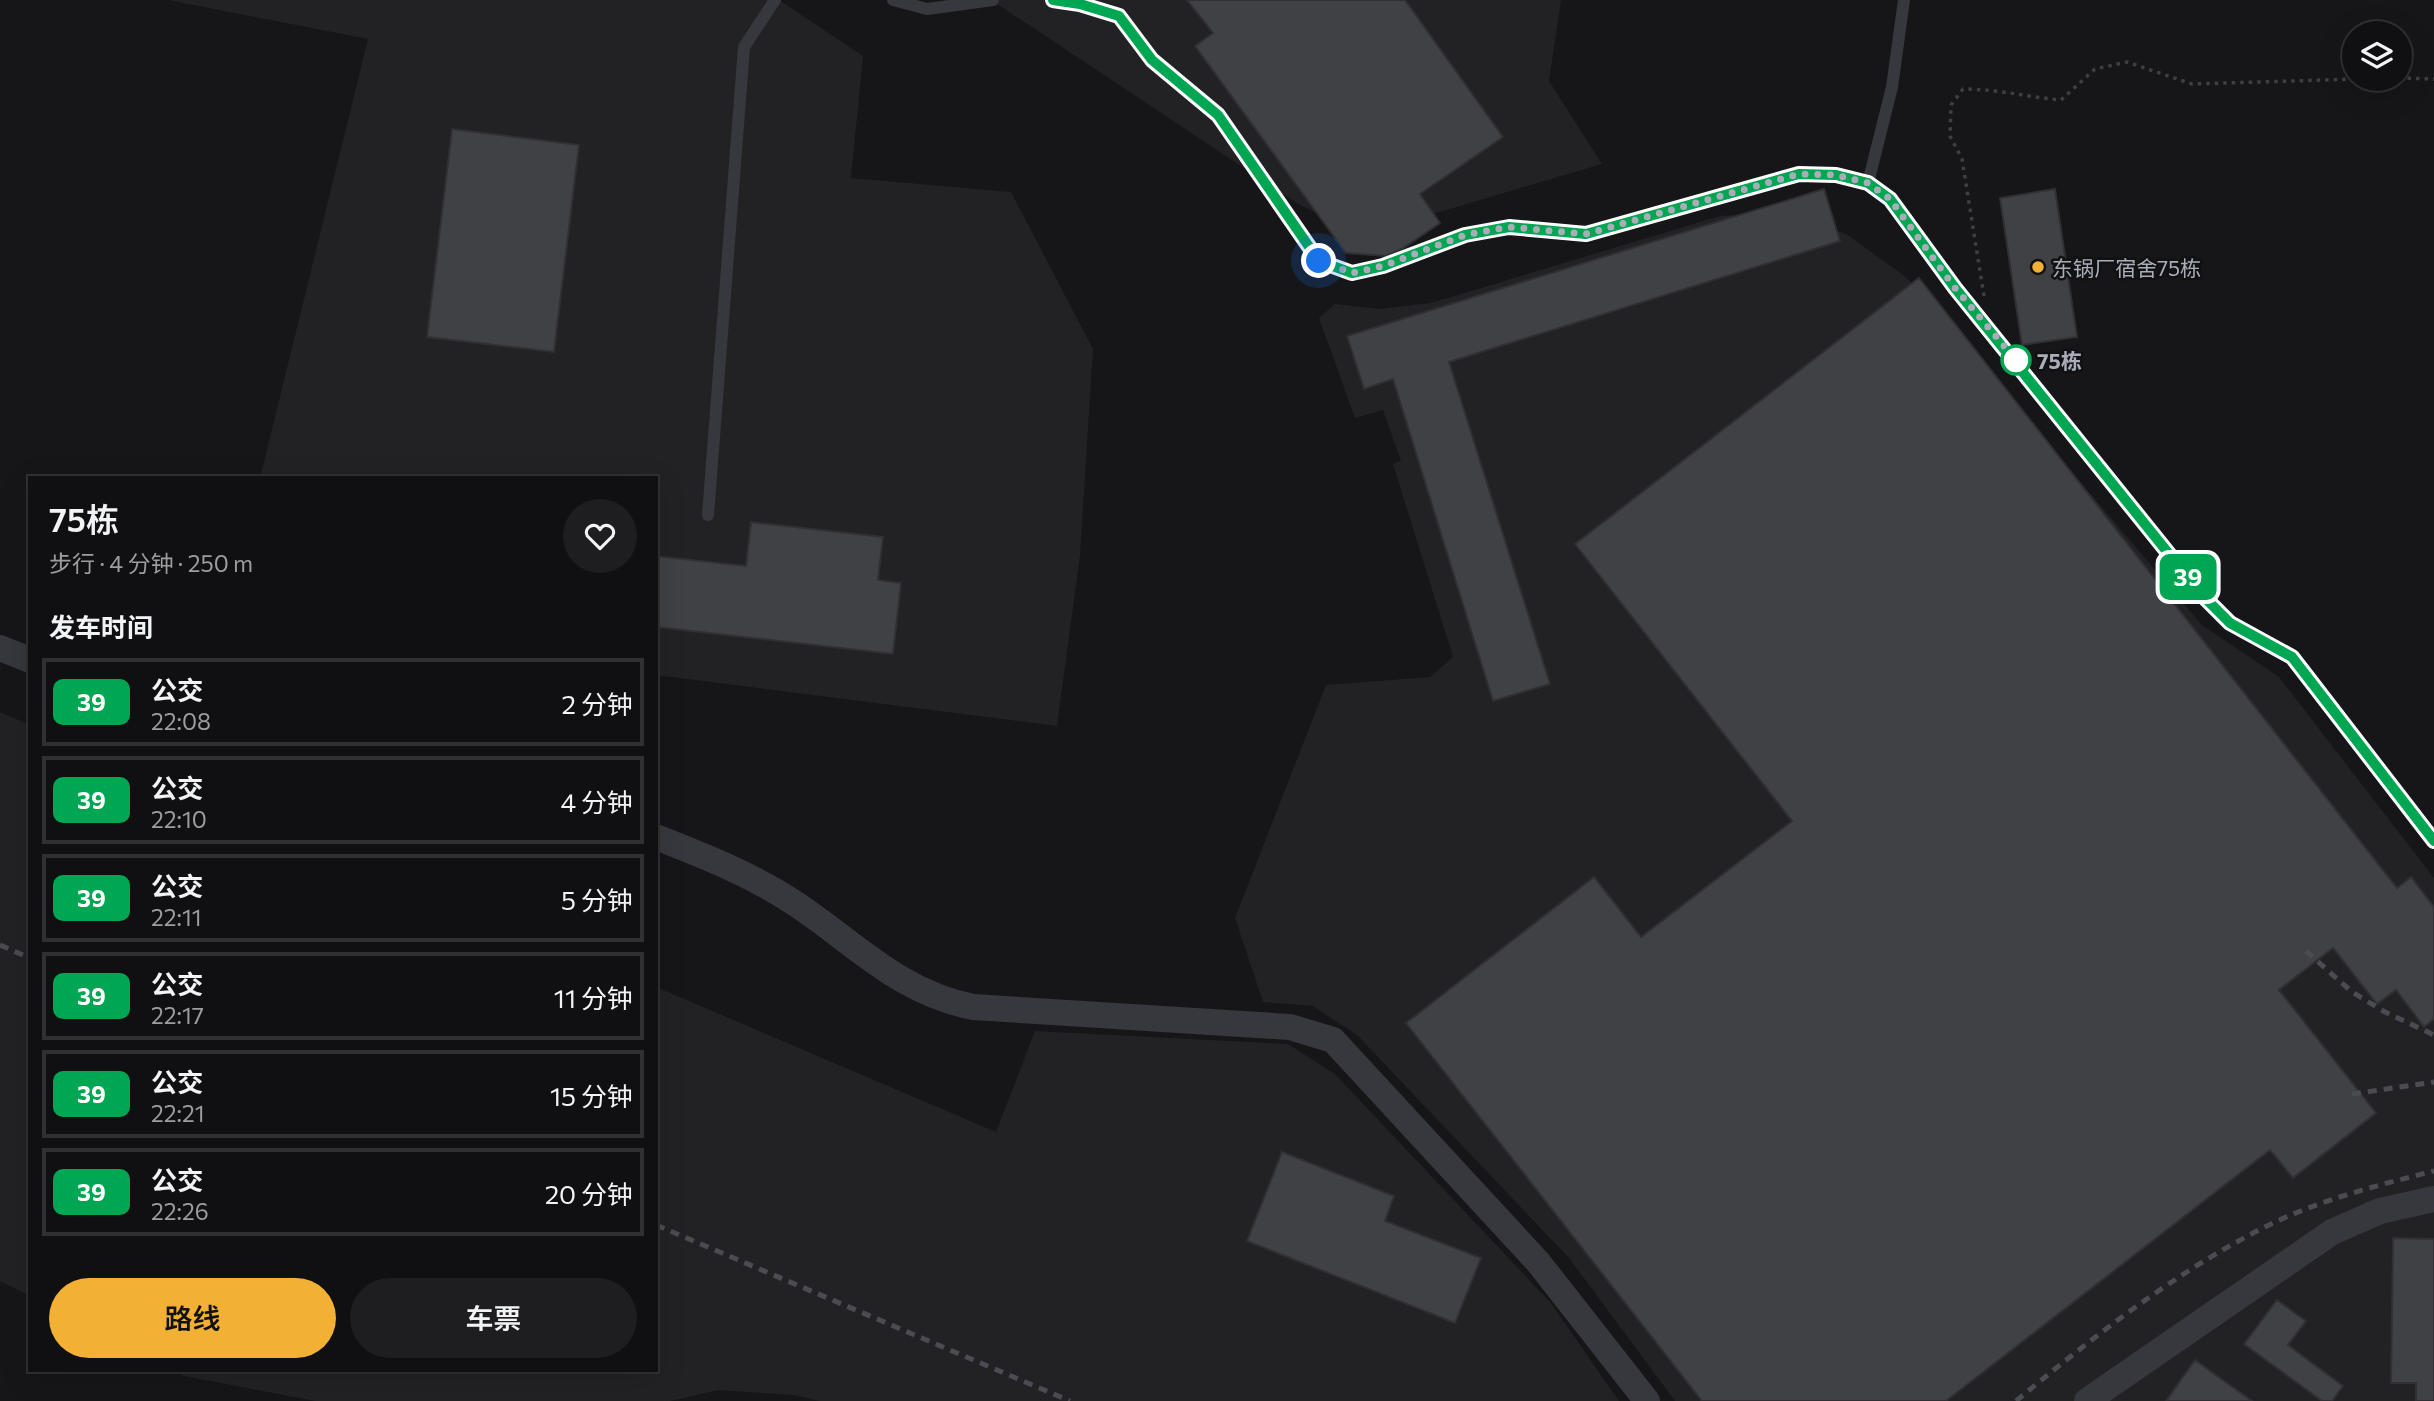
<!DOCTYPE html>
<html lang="zh">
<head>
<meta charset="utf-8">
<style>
  :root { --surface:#101012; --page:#1e1e20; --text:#f1f3f6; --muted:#9c9d9f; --line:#303032; --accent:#f2b134 }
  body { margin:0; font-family:Commissioner,"Noto Sans SC",sans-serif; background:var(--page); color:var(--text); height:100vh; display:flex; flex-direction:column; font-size:26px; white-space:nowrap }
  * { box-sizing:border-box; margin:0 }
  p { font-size:23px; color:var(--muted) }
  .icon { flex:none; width:38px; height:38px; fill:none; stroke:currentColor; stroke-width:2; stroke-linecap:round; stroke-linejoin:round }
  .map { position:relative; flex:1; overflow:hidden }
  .panel { position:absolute; left:28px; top:476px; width:630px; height:896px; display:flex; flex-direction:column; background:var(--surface); border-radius:0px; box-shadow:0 7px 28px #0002,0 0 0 2px var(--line) }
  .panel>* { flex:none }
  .badge { padding:0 14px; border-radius:10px; font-size:24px; line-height:46px }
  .buttons { position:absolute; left:2342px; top:21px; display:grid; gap:14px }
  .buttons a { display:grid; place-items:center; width:70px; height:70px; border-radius:50%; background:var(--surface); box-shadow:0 7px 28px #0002,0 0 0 2px var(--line); font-size:35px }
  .you { position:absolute; width:35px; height:35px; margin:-18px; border:5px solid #fff; border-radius:50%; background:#1a73e8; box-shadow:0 0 0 10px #1a73e833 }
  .map>.badge { position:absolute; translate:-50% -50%; box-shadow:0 0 0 4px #fff }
  h2 { padding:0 21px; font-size:26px; line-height:63px }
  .round { display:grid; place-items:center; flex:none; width:74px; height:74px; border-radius:37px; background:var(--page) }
  .overview { display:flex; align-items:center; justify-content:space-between; height:119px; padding:0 21px }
  h1 { font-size:33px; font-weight:600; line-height:52px }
  .button { display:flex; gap:14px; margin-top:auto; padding:14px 21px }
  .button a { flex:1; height:80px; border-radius:42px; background:var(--accent); color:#111; font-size:28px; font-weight:600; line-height:80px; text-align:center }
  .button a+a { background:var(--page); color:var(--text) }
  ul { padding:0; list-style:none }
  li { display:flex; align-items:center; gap:21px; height:88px; margin:0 14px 10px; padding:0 7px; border:4px solid var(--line); border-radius:0px }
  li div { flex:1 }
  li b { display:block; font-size:26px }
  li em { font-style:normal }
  li .badge { min-width:77px; font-weight:700; text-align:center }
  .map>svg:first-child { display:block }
  .built { fill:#222225 }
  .building { fill:#404145; stroke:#303034; stroke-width:2 }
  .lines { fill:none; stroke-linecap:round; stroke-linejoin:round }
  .path { stroke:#3d3f44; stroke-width:3.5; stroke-dasharray:3.5 5; stroke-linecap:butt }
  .lane { stroke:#37383d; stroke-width:12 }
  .street { stroke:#37383d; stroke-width:26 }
  .rail { stroke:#4a4c52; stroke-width:5; stroke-dasharray:9 7; stroke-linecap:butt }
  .line-casing { stroke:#fff; stroke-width:16 }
  .line { stroke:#00a651; stroke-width:10 }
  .walk { stroke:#a8adb8; stroke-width:7; stroke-dasharray:0 12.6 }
  .poi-dot { fill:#f2b134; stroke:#111113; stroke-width:2.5 }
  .stop-dot { fill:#fff; stroke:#00a651; stroke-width:3.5 }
  .labels { text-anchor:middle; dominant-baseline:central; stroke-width:5; stroke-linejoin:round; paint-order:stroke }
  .poi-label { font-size:21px; fill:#a8adb8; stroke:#111113; text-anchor:start }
  .stop-label { font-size:21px; font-weight:bold; fill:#a8adb8; stroke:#111113; text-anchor:start }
</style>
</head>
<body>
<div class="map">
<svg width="2434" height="1401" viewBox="0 0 2434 1401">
  <rect width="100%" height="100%" fill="#161618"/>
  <path class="built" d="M168,0H779L863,56L851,178L1011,192L1093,349L1080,555L1057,726L656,675V478H260L368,39Z
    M991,0H1561L1549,81L1602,164L1416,219L1324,217L1295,202Z
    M1786,212L1846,234L1906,277L2202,625L2279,677L2434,878V1401H1675L1569,1258L1357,1035L1313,1006L1263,1002L1235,918L1326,685L1430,677L1453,657L1393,464L1401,461L1383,410L1355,418L1319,318L1335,304L1379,309L1431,303L1720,216Z
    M0,712L30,725V1296L0,1281Z
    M656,987L996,1132L1035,1031L1288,1044L1335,1074L1551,1303L1619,1401H820L793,1395L718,1390L670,1401H315L184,1376L172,1370H656Z"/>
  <path class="building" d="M1187,0H1405L1503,137L1420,194L1440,223L1402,249L1386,256L1346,253L1195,46L1213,33Z
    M452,129L579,145L554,352L427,337Z
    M1824,189L1840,241L1449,362L1550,684L1493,701L1393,379L1364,389L1347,336Z
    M2055,189L2077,337L2022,345L2000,198Z
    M1919,278L2397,888L2411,877L2434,907V1019L2424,1027L2396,990L2377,1004L2333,948L2279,990L2376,1113L2293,1178L2270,1150L1946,1401H1702L1406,1023L1594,877L1641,937L1792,821L1575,544Z
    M751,522L883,537L878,580L901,583L893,654L656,627V556L746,566Z
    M1282,1152L1394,1196L1385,1221L1481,1258L1455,1323L1247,1241Z
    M2393,1238L2434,1239V1401H2416V1383H2391Z
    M2277,1300L2306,1321L2288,1345L2343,1386L2332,1401H2322L2244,1344Z
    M2195,1360L2252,1401H2166Z"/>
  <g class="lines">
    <path class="path" d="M2399,78L2434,79
      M1984,296L1962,159L1950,136L1951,105L1963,89C1997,89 2028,97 2061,100L2095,69L2127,62L2192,84L2357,79"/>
    <path class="lane" d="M893,0L927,9L993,0
      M1053,0L1080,4L1120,16L1152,60L1218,115L1319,261L1352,273L1383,266L1465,235L1509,227L1585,234L1799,174L1836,175L1868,183L1890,199L1955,288L2202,595L2230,623L2292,657L2434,841
      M1868,183L1892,87L1904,0
      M708,515L744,47L775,0"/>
    <path class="street" d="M0,648L30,660
      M656,837C704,856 753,875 796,904C856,944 900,993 973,1007L1290,1027L1333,1040L1538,1262L1647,1401
      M2087,1401L2332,1232L2380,1211L2434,1199"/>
    <path class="rail" d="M0,945L30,958
      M2306,951L2352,992L2385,1012L2434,1035
      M2352,1094L2434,1082
      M656,1225L1070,1401
      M2016,1401C2092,1338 2169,1277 2257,1231C2312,1202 2374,1186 2434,1171"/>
  </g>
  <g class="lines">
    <defs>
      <path id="line" d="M1053,0L1080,4L1119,16L1152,60L1218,115L1319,261L1352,273L1383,266L1465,235L1509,227L1586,234L1799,174L1836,175L1868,183L1890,199L1955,288L2202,595L2230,623L2292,657L2434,841"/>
    </defs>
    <use href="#line" class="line-casing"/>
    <use href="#line" class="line"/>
    <path class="walk" d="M1319,261L1352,273L1383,266L1465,235L1509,227L1586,234L1799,174L1836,175L1868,183L1890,199L1955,288L2016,360"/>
  </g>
  <circle class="poi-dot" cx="2038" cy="267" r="7"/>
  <circle class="stop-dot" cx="2016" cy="360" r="14"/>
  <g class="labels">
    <g class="poi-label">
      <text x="2052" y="267">东锅厂宿舍75栋</text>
    </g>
    <g class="stop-label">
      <text x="2037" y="360">75栋</text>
    </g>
  </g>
</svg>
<div class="buttons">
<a><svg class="icon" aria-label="layers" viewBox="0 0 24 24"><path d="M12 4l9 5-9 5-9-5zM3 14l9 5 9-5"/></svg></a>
</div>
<div class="you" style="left:1319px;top:261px"></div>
<b class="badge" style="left:2188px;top:577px;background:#00a651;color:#fff">39</b>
<section class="panel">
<div class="overview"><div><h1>75栋</h1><p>步行 · 4 分钟 · 250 m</p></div><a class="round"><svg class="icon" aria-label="heart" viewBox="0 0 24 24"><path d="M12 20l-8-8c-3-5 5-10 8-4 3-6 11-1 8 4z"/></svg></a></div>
<h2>发车时间</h2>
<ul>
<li><span class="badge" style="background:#00a651;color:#fff">39</span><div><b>公交</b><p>22:08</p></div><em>2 分钟</em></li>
<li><span class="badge" style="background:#00a651;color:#fff">39</span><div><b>公交</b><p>22:10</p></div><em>4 分钟</em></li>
<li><span class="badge" style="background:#00a651;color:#fff">39</span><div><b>公交</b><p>22:11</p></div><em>5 分钟</em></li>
<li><span class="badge" style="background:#00a651;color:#fff">39</span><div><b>公交</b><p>22:17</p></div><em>11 分钟</em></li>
<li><span class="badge" style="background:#00a651;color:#fff">39</span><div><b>公交</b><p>22:21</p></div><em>15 分钟</em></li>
<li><span class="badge" style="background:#00a651;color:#fff">39</span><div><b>公交</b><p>22:26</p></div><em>20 分钟</em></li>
</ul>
<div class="button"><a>路线</a><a>车票</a></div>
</section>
</div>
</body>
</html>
